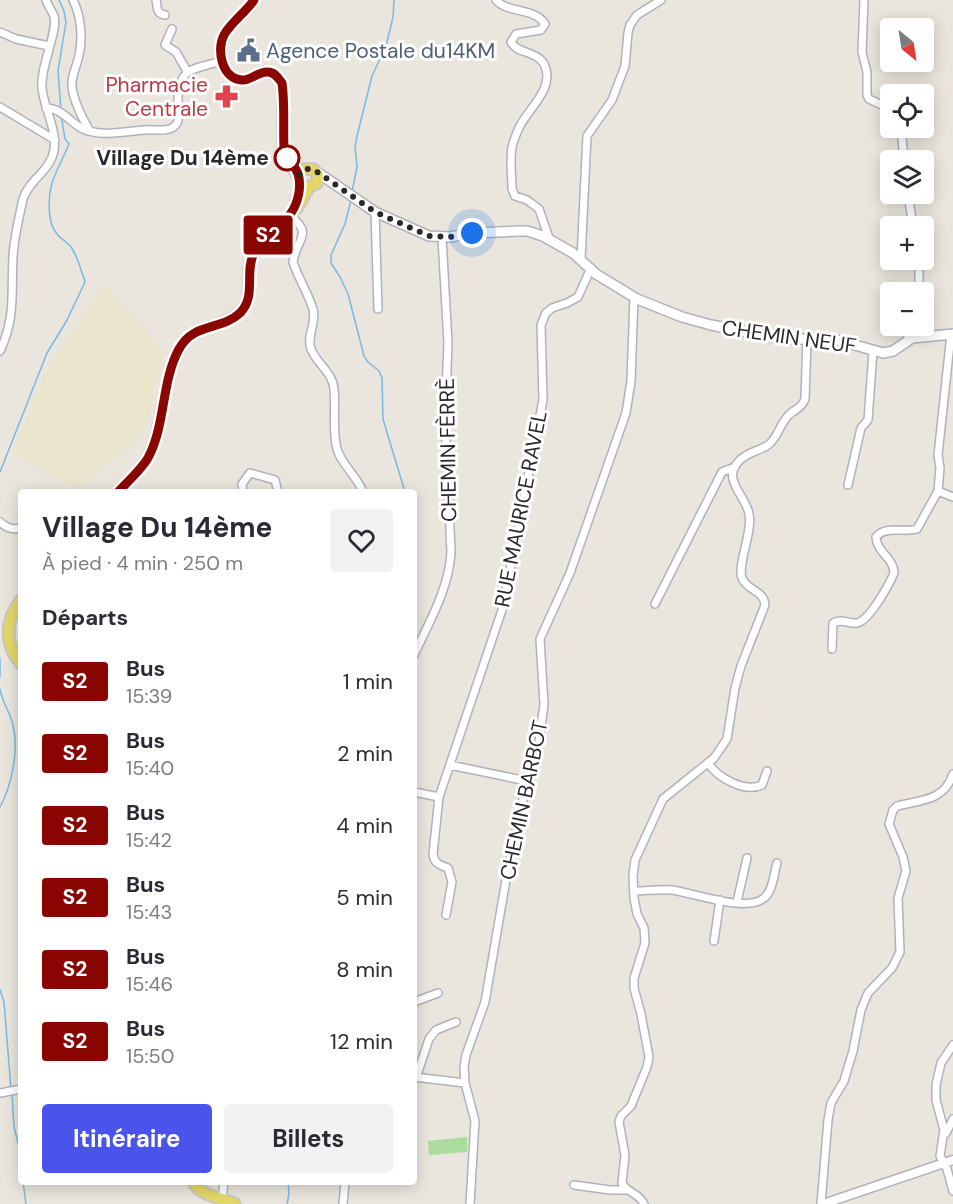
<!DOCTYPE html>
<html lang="fr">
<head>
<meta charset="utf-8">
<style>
  :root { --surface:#fff; --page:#f2f2f3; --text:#2b2b33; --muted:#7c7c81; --accent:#4a53ea }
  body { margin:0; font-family:"DM Sans",sans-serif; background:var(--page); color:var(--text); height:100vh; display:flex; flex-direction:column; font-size:22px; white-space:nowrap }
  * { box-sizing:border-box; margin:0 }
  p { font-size:20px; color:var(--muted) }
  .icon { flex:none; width:33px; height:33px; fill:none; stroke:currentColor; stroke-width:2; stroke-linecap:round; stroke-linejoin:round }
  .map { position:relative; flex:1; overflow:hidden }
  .panel { position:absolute; left:18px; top:489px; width:399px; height:696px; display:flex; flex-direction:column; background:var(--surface); border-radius:6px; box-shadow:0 3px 15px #0003 }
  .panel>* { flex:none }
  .badge { padding:0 12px; border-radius:4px; font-size:21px; line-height:39px }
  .needle { width:39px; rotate:150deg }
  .controls { position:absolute; left:880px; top:18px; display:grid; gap:12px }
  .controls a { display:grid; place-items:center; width:54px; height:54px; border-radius:6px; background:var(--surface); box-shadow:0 3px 15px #0003; font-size:30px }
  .you { position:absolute; width:30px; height:30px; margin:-15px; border:4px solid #fff; border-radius:50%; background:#1a73e8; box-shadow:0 0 0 9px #1a73e833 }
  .map>.badge { position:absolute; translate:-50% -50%; box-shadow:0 0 0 3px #fff }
  h2 { padding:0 24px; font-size:22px; line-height:54px }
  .round { display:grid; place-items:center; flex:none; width:63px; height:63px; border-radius:6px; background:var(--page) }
  .head { display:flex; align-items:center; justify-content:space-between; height:102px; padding:0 24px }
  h1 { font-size:28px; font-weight:700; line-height:45px }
  .cta { display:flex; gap:12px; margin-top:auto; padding:12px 24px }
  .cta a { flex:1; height:69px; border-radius:6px; background:var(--accent); color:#fff; font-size:24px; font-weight:700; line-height:69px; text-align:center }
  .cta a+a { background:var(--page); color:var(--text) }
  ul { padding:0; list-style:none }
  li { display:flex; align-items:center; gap:18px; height:72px; padding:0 24px }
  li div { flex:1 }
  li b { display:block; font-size:22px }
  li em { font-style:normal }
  li .badge { min-width:66px; font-weight:700; text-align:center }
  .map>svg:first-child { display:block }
  .education { fill:#ebe5cd }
  .green { fill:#abdc9e }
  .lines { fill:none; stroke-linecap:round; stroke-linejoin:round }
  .stream { stroke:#78b9e4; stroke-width:1.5 }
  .minor-casing { stroke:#b0b1bc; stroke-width:10 }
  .tertiary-casing { stroke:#b0b1bc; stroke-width:11 }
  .secondary-casing { stroke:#b0b1bc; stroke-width:12 }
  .primary-casing { stroke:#c7c7c7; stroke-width:14 }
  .minor { stroke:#fff; stroke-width:7 }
  .tertiary { stroke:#fff; stroke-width:8 }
  .secondary { stroke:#fff; stroke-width:9 }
  .primary { stroke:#e4d768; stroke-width:10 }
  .line-casing { stroke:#fff; stroke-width:14 }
  .line { stroke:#890700; stroke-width:9 }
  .walk { stroke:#292929; stroke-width:6; stroke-dasharray:0 10.8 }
  .stop-dot { fill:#fff; stroke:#890700; stroke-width:3 }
  .labels { text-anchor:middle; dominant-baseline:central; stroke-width:6; stroke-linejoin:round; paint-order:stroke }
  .service-label { font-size:21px; fill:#4e5e75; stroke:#fff; text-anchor:start }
  .health-label { font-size:21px; fill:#be3a42; stroke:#fff; text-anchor:end }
  .stop-label { font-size:21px; font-weight:bold; fill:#292929; stroke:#fff; text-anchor:end }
  .street-label { font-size:21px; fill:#292929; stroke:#fff }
</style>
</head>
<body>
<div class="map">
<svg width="953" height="1204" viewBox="0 0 953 1204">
  <rect width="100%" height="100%" fill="#eae6dd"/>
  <path class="education" d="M105,286L164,352L146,427L136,439L82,487L68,484L13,453L45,373Z"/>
  <path class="green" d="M467,1137V1152L429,1155L428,1141Z"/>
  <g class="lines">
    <path class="stream" d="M59,0L64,11L66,22L58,71L61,110
      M352,192L357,167L355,147L357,136L372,76L386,46L393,17L394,0
      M351,200L345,224L331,255V263L340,277L348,294L364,356L368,362L379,371L382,378L383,419L405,492
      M0,472L47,353L67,320L85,282C81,270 78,257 71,247C67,242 61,239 57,234C47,223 48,197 52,183C56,170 64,157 69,144L65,139L61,115
      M0,658V677
      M0,689C2,702 10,712 13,725C19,750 12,785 0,807
      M0,990L4,1002L11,1089
      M12,1094L14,1127L21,1155
      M23,1182L26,1204
      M287,1204L289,1194L288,1182"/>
    <defs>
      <path id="minor" d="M73,0C81,16 83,38 79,55C77,67 71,74 72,87C74,102 82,117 89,130
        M156,0C158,7 155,13 165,15
        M496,0C508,14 534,7 545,24L541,30L516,34L511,42C517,54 537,51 544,64C556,87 529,108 520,126C517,131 515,138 513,143C509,157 512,175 512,189L515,196L527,200L539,209L549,238
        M864,0L862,52L867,72V95L869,99L891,109
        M172,29L165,45L176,52L187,71
        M0,32L16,39L49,46
        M0,107L55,140
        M46,108C61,108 69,121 81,128C101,138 125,131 145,130C153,129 165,132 172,128C175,126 177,124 178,121C179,114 178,105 178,98C179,66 196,69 222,61
        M901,128L904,160
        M908,194L913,226
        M375,212L378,309
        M289,215C315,234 296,239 293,262C298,278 308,293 313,309C317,323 306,336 311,349C317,364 333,373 334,389C336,408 332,430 337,449C341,464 357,476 363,492
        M581,258L587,136L612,100L625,66L628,33L630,25L637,15L661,0
        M916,292L919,283V260
        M908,340V326
        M0,351C16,317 11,292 13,257C14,237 19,218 23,199C29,179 51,171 54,150C57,128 44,109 42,88C40,66 58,33 54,16C52,11 48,6 46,0
        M848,485L861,428L868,420L873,351
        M938,491L953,497
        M243,492L242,484L250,473L275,480L278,492
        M0,522C7,528 12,530 21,528
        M655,604L722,472L735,467
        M832,649L833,623C842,618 848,624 857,623C869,621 889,585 894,573C894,558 877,553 876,537C886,525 903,533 917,529L938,491L940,468L938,455L951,334
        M414,655C429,622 449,589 451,552L445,419L448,343L442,238
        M708,763C718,778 745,793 762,785L767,771
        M450,765L527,781
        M414,792L439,797L433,854C434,863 439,865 448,868L452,882L446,915
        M439,797L502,610L543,400L541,325L546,313L552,308L567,303L578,297L591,268
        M634,891C646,891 659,889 672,890C693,893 747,913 764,898C773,891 774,873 777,863
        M737,902L747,858
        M714,941L720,900
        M414,1002L438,993
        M953,1045L941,1063L936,1085V1100L944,1130L940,1156L947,1169L953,1191
        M414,1077L465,1083
        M416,1078L429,1039L436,1030L456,1022
        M0,1093L21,1089
        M944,1134L946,1133L953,1119
        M574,1185L610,1190H627
        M222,1200L224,1182
        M343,1204L345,1182
        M470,1204L475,1121L465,1083L464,1067L466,1055L485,1002L508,868L527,781L539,742L544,704L540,639L570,573L626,413L631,381L634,297
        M644,1204C639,1193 627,1193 622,1183L625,1155L619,1122L621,1116L631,1106L647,1067L649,1057L641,1014L634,988V978L645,943L644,928L637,914L634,898L633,876L635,860L663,799L714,758L727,739L735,688L741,666L765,605C764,590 747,591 742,578C737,564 753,532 749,514C746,495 720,479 740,460C748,452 759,451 768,445C778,438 780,423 789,415C795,409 802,408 805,399L807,339
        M821,1204L828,1120L831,1103L844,1081L853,1051L861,1010L868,993L892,968L900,952L898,898L906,871L903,857L889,824L893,810L897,806C921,800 944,801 953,774"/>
      <path id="tertiary" d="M823,1204L953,1160"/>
      <path id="secondary" d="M317,172L375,212L429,236L450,237L473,233L519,231H527L543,236L573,253L596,274L637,299L682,317L711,325L781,339H834L883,353L893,351L912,338L953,334"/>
      <path id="primary" d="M254,0C246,13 231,22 224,35C216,50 222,79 242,80C251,81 258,71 268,72C275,73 279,78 282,83C285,105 281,128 284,149C288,171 309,174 296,201
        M305,169H313L318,175L317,183L309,187
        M118,492C128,481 141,470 148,457C165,425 161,384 178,351C193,323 217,331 238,314C252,302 248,288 249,271C249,262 253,253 258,246L297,208L309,187
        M21,600C5,620 4,644 21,664
        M193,1182C203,1198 220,1196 235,1204"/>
    </defs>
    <use href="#minor" class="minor-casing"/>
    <use href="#tertiary" class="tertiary-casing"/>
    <use href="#secondary" class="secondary-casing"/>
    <use href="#primary" class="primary-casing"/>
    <use href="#minor" class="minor"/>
    <use href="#tertiary" class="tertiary"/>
    <use href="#secondary" class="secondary"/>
    <use href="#primary" class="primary"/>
  </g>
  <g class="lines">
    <defs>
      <path id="line" d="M118,492C128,481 141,470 148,458C166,424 161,382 179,349C194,322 221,331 240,313C257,296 244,272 254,253C262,236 281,227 291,213C298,203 302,186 298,174C295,164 284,158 284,147C283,125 285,104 282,83C278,78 275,72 268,72C258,71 251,81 242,80C222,79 216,50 224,35C231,22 246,12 254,0"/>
    </defs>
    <use href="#line" class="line-casing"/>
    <use href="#line" class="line"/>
    <path class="walk" d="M287,158L299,175L304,169H313L375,212L429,236L450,237L472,233"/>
  </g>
  <defs>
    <symbol id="civic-bare" viewBox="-9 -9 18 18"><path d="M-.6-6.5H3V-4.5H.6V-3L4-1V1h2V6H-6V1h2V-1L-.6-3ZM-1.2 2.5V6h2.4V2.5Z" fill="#5c6f8a" stroke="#fff" stroke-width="2.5" paint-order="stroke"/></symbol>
    <symbol id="pharmacy-bare" viewBox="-9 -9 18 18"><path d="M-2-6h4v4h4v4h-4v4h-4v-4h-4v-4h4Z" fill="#e0444e" stroke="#fff" stroke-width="2.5" paint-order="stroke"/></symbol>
  </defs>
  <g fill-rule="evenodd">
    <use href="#civic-bare" x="232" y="34" width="33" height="33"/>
    <use href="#pharmacy-bare" x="210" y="80" width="33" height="33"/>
  </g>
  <circle class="stop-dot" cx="287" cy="158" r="12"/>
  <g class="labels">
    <g class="service-label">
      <text x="266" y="51">Agence Postale du14KM</text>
    </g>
    <g class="health-label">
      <text x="208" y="85">Pharmacie<tspan x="208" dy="24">Centrale</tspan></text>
    </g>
    <g class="stop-label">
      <text x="269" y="158">Village Du 14ème</text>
    </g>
    <g class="street-label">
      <text transform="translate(789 337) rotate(8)">CHEMIN NEUF</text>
      <text transform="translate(448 450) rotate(-91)">CHEMIN FÈRRÈ</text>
      <text transform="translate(521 509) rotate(-79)">RUE MAURICE RAVEL</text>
      <text transform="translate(524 800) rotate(-78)">CHEMIN BARBOT</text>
    </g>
  </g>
</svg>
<div class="controls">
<a><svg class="needle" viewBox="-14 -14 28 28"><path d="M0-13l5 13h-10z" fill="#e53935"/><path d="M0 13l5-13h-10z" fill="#7c7c81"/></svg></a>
<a><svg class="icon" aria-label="locate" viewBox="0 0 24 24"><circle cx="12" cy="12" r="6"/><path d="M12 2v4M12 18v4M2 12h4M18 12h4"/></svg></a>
<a><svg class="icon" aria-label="layers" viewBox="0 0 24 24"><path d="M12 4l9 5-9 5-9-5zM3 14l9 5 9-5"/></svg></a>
<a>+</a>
<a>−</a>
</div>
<div class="you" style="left:472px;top:233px"></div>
<b class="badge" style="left:268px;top:235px;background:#890700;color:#fff">S2</b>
<section class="panel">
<div class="head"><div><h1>Village Du 14ème</h1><p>À pied · 4 min · 250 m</p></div><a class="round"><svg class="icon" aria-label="heart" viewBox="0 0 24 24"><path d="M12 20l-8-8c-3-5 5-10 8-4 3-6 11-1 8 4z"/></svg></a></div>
<h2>Départs</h2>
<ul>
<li><span class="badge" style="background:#890700;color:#fff">S2</span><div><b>Bus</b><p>15:39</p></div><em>1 min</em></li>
<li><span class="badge" style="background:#890700;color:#fff">S2</span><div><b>Bus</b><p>15:40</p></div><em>2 min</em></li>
<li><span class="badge" style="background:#890700;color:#fff">S2</span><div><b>Bus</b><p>15:42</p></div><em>4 min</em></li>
<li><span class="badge" style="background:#890700;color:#fff">S2</span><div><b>Bus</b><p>15:43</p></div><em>5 min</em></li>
<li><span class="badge" style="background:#890700;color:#fff">S2</span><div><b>Bus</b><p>15:46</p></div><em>8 min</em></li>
<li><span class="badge" style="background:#890700;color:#fff">S2</span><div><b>Bus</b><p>15:50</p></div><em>12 min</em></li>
</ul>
<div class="cta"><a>Itinéraire</a><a>Billets</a></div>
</section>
</div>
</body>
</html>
